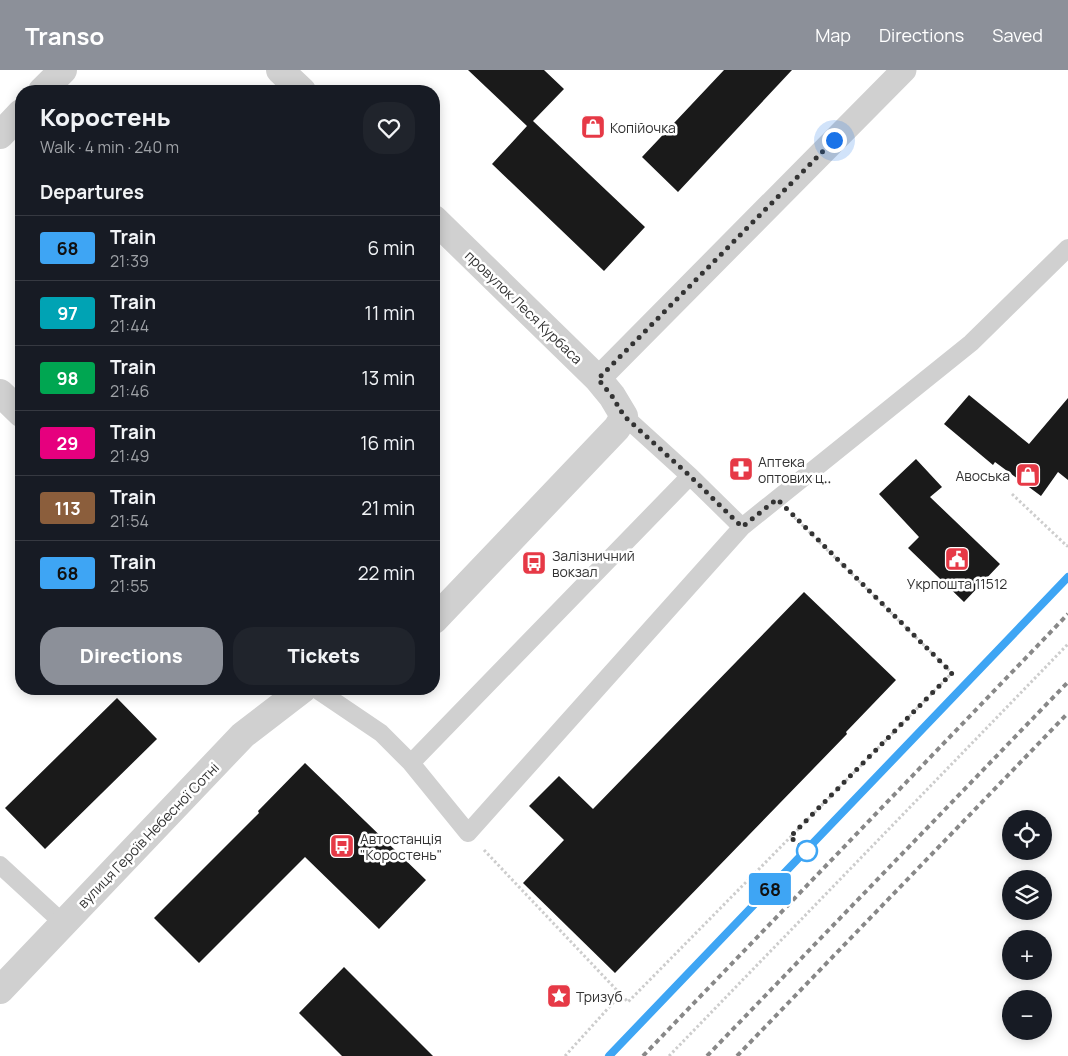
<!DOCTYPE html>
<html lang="en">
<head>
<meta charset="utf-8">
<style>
  :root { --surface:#171b24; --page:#20242c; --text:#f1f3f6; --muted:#9ea1a6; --line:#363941; --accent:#8c9099 }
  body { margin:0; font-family:Manrope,sans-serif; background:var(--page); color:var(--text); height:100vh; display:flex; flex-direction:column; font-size:19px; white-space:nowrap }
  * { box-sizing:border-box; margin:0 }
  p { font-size:16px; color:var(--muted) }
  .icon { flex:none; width:28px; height:28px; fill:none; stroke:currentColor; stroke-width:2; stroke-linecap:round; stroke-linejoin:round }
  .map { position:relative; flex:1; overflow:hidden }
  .panel { position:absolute; left:15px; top:15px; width:425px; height:610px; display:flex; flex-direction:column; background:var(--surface); border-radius:20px; box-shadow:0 2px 12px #0003 }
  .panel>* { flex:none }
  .badge { padding:0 10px; border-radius:4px; font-size:18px; line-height:32px }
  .fabs { position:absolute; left:1002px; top:740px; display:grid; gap:10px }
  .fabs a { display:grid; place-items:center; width:50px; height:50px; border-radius:50%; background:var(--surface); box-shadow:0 2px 12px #0003; font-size:25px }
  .you { position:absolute; width:25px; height:25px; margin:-12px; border:4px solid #fff; border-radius:50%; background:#1a73e8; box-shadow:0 0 0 8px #1a73e833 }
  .map>.badge { position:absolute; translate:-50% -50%; box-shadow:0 0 0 2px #fff }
  h2 { padding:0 25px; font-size:19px; line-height:45px }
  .round { display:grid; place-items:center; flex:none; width:52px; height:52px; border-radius:20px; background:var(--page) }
  .summary { display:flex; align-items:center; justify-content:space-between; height:85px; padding:0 25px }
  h1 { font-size:24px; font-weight:800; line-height:38px }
  .action { display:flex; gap:10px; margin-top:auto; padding:10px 25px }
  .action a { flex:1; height:58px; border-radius:20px; background:var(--accent); color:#fff; font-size:20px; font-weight:800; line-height:58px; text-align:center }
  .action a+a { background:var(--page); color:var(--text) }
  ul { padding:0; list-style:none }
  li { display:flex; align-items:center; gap:15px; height:65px; padding:0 25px; border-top:1px solid var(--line) }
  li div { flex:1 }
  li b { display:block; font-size:19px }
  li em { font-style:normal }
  li .badge { min-width:55px; font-weight:700; text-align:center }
  header { display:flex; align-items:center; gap:30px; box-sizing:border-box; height:70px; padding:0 25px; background:var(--accent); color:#fff }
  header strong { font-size:24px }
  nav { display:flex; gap:28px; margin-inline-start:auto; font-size:18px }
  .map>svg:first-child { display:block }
  .building { fill:#1a1a1a }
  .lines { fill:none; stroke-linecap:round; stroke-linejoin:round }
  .path { stroke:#cdcdcd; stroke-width:3; stroke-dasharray:2.5 2.5; stroke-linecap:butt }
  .service { stroke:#d0d0d0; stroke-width:18 }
  .pedestrian { stroke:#d0d0d0; stroke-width:25 }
  .tertiary { stroke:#d0d0d0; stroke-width:28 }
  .rail { stroke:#888; stroke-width:4; stroke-dasharray:5 4; stroke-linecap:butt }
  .line-casing { stroke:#fff; stroke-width:11 }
  .line { stroke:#3ea5f4; stroke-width:8 }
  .walk { stroke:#333; stroke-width:5; stroke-dasharray:0 9 }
  .stop-dot { fill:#fff; stroke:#3ea5f4; stroke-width:2.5 }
  .labels { text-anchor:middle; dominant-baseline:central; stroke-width:5; stroke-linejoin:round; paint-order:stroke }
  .poi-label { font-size:14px; fill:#333; stroke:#fff; text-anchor:start }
  .street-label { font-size:14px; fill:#333; stroke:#fff }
</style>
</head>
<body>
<header>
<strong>Transo</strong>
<nav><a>Map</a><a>Directions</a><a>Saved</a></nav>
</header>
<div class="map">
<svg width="1068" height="986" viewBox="0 0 1068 986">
  <rect width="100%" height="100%" fill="#fff"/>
  <path class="building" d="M468,0H544L564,19L533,51L645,157L604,201L492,94L527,56Z
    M724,0H792L678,122L642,87Z
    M969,325L1029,374L1068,328V410L1058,402L1041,426L995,392L993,395L944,354Z
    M916,389L942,417L930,427L1000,494L964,532L908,478L919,467L879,424Z
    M804,522L896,610L846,662L847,664L615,903L523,813L564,770L529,736L559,706L593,739Z
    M117,628L157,669L45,779L5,738Z
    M305,693L426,810L379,859L305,787L199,893L154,848L259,743L258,741Z
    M344,897L433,986H342L299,943Z"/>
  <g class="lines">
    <path class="path" d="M1012,424L1067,476L1068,475
      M484,780L628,932L952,603L793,446
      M565,986L621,924
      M669,986L1068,574"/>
    <path class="service" d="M742,457L971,273L1068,178
      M316,619L381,663L411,693L468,763L742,457L690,406L624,346
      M411,693L690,406
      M0,795L63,853"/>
    <path class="pedestrian" d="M598,309L904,0"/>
    <path class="tertiary" d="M280,0L302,21
      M42,21L63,0
      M0,65L21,43
      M434,149L598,309L612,326L624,346L617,358L434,550
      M0,323L21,343
      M0,920L243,665L303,619"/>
    <path class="rail" d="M609,986L1068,507
      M643,986L1068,544
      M707,986L1068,612
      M737,986L1068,643"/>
  </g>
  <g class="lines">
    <defs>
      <path id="line" d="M609,986L1068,507"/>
    </defs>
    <use href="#line" class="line-casing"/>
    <use href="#line" class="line"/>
    <path class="walk" d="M807,781L790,767L952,603L777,429L742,457L690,406L624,346L612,326L598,309L834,70"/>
  </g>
  <defs>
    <symbol id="shop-square" viewBox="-11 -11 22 22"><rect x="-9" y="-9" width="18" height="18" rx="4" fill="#e63946" stroke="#fff"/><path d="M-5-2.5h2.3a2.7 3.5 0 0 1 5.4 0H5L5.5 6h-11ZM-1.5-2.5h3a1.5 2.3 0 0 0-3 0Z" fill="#fff"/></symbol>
    <symbol id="pharmacy-square" viewBox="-11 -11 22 22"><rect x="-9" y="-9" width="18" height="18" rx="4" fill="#e63946" stroke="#fff"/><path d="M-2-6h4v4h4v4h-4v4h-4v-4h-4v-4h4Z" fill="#fff"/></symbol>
    <symbol id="civic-square" viewBox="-11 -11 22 22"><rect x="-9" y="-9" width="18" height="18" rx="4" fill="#e63946" stroke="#fff"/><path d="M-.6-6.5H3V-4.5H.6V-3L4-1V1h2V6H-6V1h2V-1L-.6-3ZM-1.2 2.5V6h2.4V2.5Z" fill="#fff"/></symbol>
    <symbol id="bus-square" viewBox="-11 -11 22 22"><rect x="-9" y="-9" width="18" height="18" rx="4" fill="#e63946" stroke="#fff"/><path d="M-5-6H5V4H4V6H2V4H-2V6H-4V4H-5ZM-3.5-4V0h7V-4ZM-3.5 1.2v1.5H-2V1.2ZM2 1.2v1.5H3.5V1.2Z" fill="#fff"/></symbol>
    <symbol id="sight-square" viewBox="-11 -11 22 22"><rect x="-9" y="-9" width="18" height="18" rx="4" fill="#e63946" stroke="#fff"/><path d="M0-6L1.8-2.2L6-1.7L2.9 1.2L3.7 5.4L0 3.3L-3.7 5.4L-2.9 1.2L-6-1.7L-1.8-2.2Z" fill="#fff"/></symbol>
  </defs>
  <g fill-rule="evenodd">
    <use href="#shop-square" x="579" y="43" width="28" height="28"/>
    <use href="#pharmacy-square" x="727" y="385" width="28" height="28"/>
    <use href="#shop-square" x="1014" y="391" width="28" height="28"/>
    <use href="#civic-square" x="943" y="475" width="28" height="28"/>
    <use href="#bus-square" x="520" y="479" width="28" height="28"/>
    <use href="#bus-square" x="328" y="762" width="28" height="28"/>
    <use href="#sight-square" x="545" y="912" width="28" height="28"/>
  </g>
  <circle class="stop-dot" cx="807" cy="781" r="10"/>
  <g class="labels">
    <g class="poi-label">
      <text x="610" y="57">Копійочка</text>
      <text x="758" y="391">Аптека<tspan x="758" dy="16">оптових ц‥</tspan></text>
      <text x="1010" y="405" text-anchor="end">Авоська</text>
      <text x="552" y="485">Залізничний<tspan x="552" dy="16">вокзал</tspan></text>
      <text x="957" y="513" text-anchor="middle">Укрпошта 11512</text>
      <text x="360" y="768">Автостанція<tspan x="360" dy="16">"Коростень"</tspan></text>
      <text x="576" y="926">Тризуб</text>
    </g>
    <g class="street-label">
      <text transform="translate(524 237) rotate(44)">провулок Леся Курбаса</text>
      <text transform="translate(148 765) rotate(-46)">вулиця Героїв Небесної Сотні</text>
    </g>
  </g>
</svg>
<div class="fabs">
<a><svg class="icon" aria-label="locate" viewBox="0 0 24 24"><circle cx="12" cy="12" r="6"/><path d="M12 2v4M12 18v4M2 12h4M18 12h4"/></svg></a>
<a><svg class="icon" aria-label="layers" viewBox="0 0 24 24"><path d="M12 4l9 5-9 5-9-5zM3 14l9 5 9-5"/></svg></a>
<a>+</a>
<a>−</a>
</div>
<div class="you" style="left:834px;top:70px"></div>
<b class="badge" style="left:770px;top:819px;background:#3ea5f4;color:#111">68</b>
<section class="panel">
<div class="summary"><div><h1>Коростень</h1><p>Walk · 4 min · 240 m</p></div><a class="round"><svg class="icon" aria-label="heart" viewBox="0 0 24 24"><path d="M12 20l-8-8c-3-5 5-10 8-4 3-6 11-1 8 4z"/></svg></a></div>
<h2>Departures</h2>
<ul>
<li><span class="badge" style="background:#3ea5f4;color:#111">68</span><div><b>Train</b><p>21:39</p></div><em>6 min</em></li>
<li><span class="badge" style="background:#00a3b4;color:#fff">97</span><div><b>Train</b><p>21:44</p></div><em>11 min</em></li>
<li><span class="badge" style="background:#00a651;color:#fff">98</span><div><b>Train</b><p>21:46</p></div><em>13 min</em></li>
<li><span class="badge" style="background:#e6007e;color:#fff">29</span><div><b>Train</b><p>21:49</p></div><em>16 min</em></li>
<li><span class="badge" style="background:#8b5e3c;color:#fff">113</span><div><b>Train</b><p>21:54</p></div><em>21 min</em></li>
<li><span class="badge" style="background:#3ea5f4;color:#111">68</span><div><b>Train</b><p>21:55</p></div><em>22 min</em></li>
</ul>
<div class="action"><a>Directions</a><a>Tickets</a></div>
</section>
</div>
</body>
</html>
